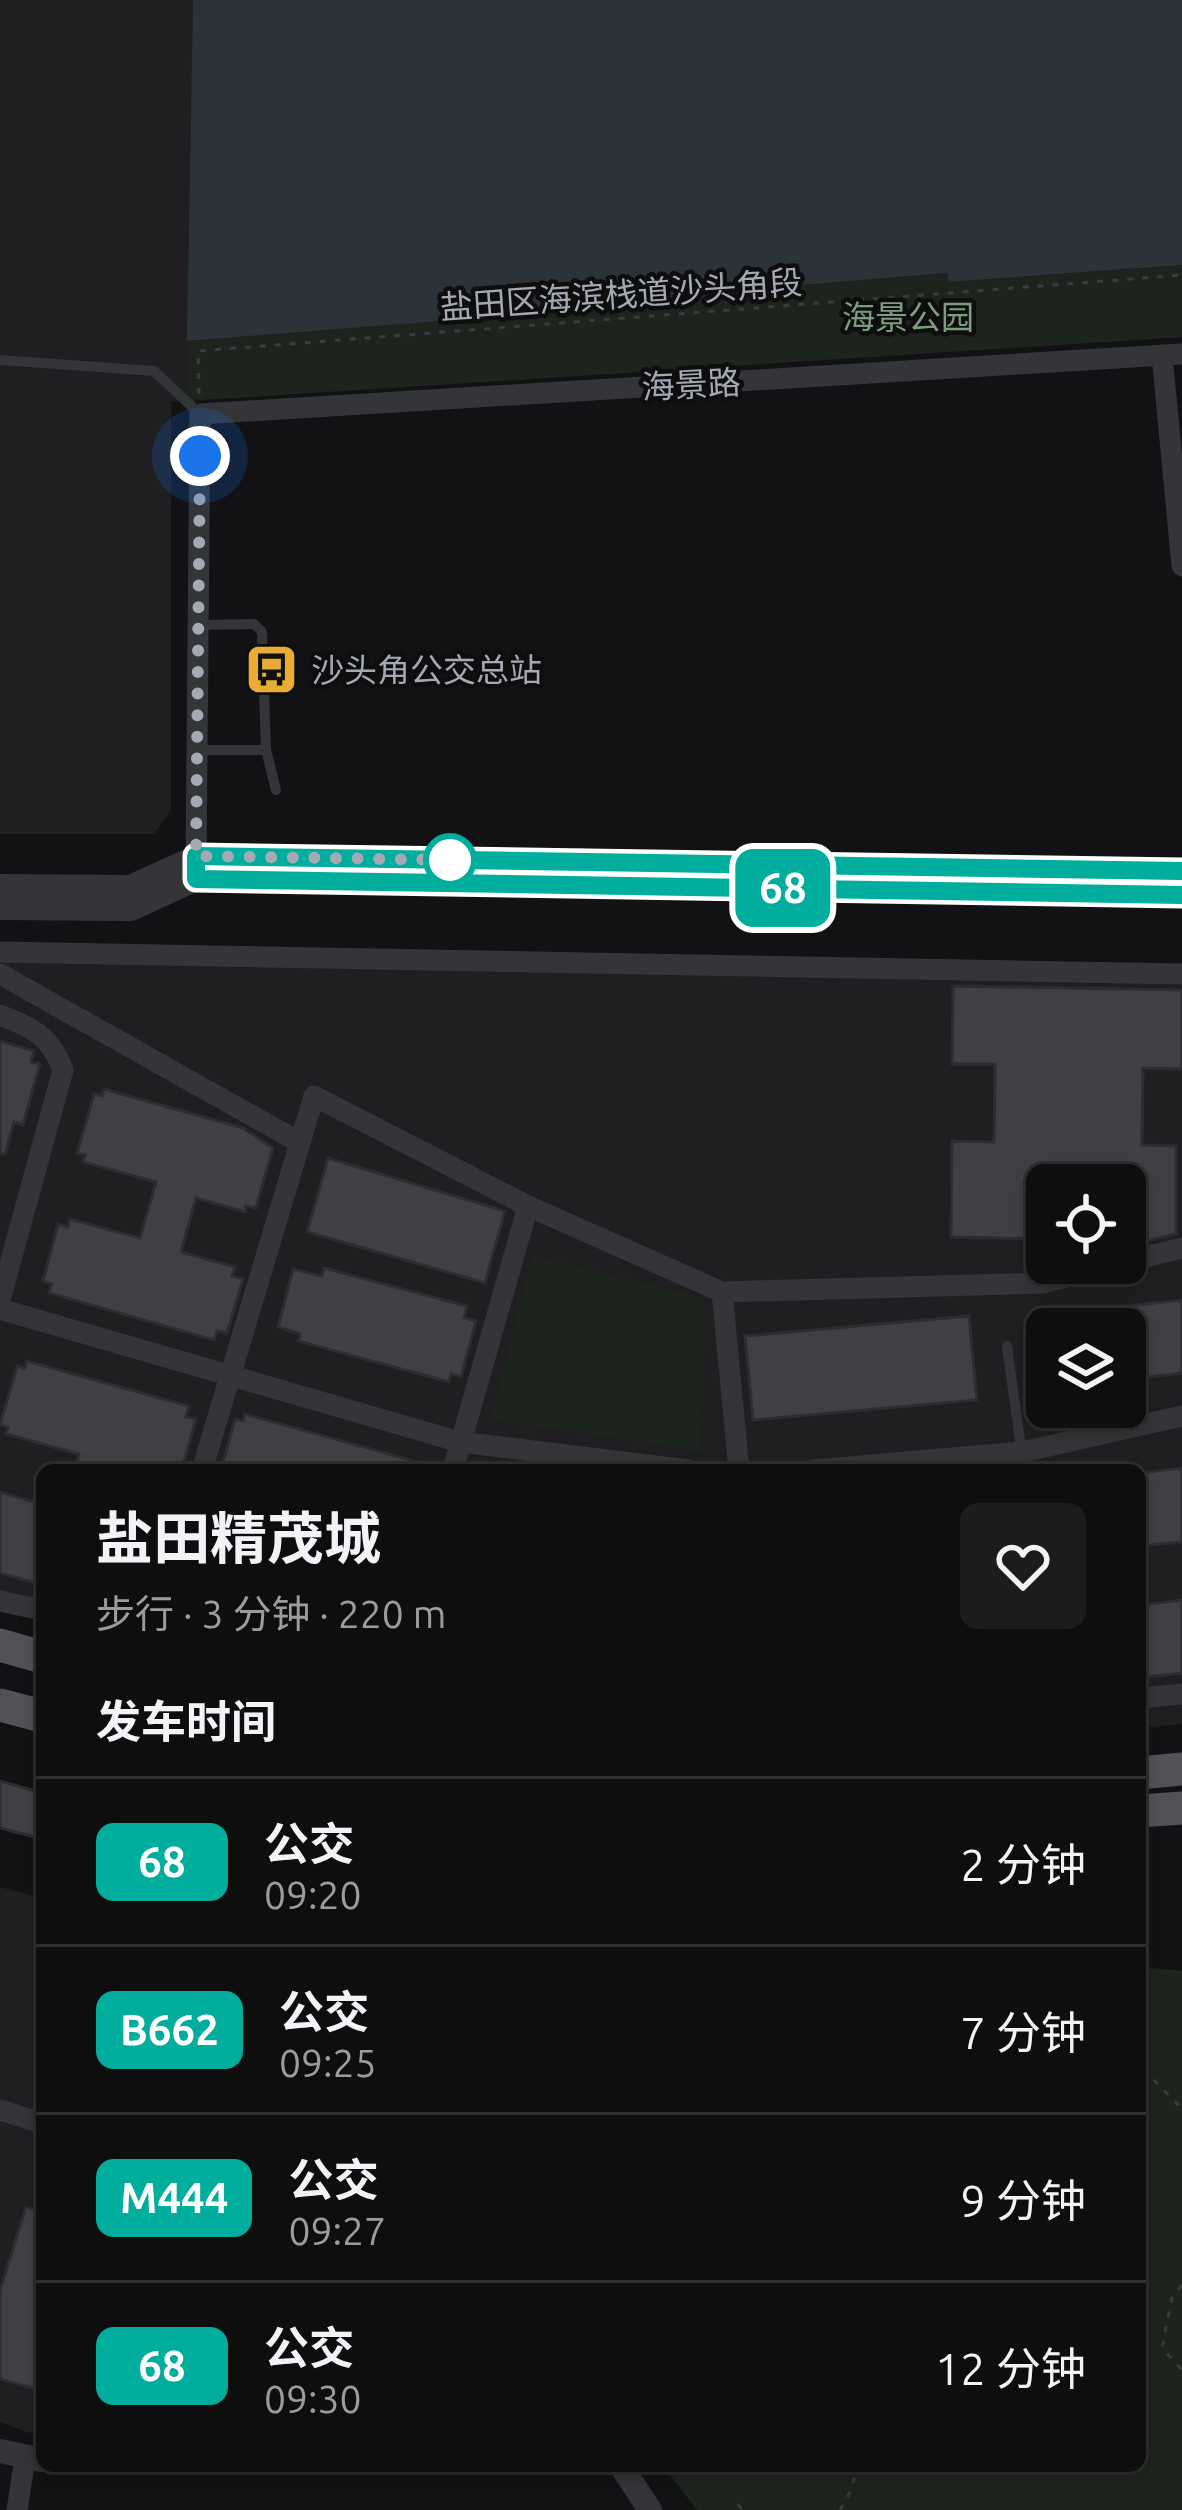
<!DOCTYPE html>
<html lang="zh">
<head>
<meta charset="utf-8">
<style>
  :root { --surface:#0e0e0f; --page:#1c1c1d; --text:#f1f3f6; --muted:#9b9c9e; --line:#2e2e2f }
  body { margin:0; font-family:Ubuntu,"Noto Sans SC",sans-serif; background:var(--page); color:var(--text); height:100vh; display:flex; flex-direction:column; font-size:45px; white-space:nowrap }
  * { box-sizing:border-box; margin:0 }
  p { font-size:39px; color:var(--muted) }
  .icon { flex:none; width:66px; height:66px; fill:none; stroke:currentColor; stroke-width:2; stroke-linecap:round; stroke-linejoin:round }
  .map { position:relative; flex:1; overflow:hidden }
  .panel { position:absolute; left:36px; top:1464px; width:1110px; height:1008px; display:flex; flex-direction:column; background:var(--surface); border-radius:18px; box-shadow:0 6px 18px #0003,0 0 0 3px var(--line) }
  .panel>* { flex:none }
  .badge { padding:0 24px; border-radius:18px; font-size:42px; line-height:78px }
  .controls { position:absolute; left:1026px; top:1164px; display:grid; gap:24px }
  .controls a { display:grid; place-items:center; width:120px; height:120px; border-radius:18px; background:var(--surface); box-shadow:0 6px 18px #0003,0 0 0 3px var(--line); font-size:60px }
  .you { position:absolute; width:60px; height:60px; margin:-30px; border:9px solid #fff; border-radius:50%; background:#1a73e8; box-shadow:0 0 0 18px #1a73e833 }
  .map>.badge { position:absolute; translate:-50% -50%; box-shadow:0 0 0 6px #fff }
  h2 { padding:0 60px; font-size:45px; line-height:108px }
  .round { display:grid; place-items:center; flex:none; width:126px; height:126px; border-radius:18px; background:var(--page) }
  .summary { display:flex; align-items:center; justify-content:space-between; height:204px; padding:0 60px }
  h1 { font-size:57px; font-weight:700; line-height:90px }
  ul { padding:0; list-style:none }
  li { display:flex; align-items:center; gap:36px; height:168px; padding:0 60px; border-top:3px solid var(--line) }
  li div { flex:1 }
  li b { display:block; font-size:45px }
  li em { font-style:normal }
  li .badge { min-width:132px; font-weight:700; text-align:center }
  .map>svg:first-child { display:block }
  .built { fill:#1f1f21; fill-rule:evenodd }
  .green { fill:#1d241e }
  .water { fill:#2b3339 }
  .building { fill:#3f4044; stroke:#2d2d30; stroke-width:3 }
  .lines { fill:none; stroke-linecap:round; stroke-linejoin:round }
  .path { stroke:#3a3b40; stroke-width:3; stroke-dasharray:6 9; stroke-linecap:butt }
  .service { stroke:#343539; stroke-width:10 }
  .minor { stroke:#343539; stroke-width:21 }
  .tertiary { stroke:#343539; stroke-width:24 }
  .primary { stroke:#505258; stroke-width:33 }
  .line-casing { stroke:#fff; stroke-width:27 }
  .line { stroke:#01ad9c; stroke-width:18 }
  .walk { stroke:#a5a9b4; stroke-width:12; stroke-dasharray:0 21.6 }
  .stop-dot { fill:#fff; stroke:#01ad9c; stroke-width:6 }
  .labels { text-anchor:middle; dominant-baseline:central; stroke-width:9; stroke-linejoin:round; paint-order:stroke }
  .street-label { font-size:33px; fill:#a5a9b4; stroke:#0e0e0f }
  .park-label { font-size:33px; fill:#7c9e7e; stroke:#0e0e0f }
  .poi-label { font-size:33px; fill:#a5a9b4; stroke:#0e0e0f; text-anchor:start }
</style>
</head>
<body>
<div class="map">
<svg width="1182" height="2510" viewBox="0 0 1182 2510">
  <rect width="100%" height="100%" fill="#121214"/>
  <path class="built" d="M0,0H193L188,401H171V810L154,834H0Z
    M0,952L1182,974V1724L1140,1728V1470H42V1621L0,1609ZM1047,1185H1125V1263H1047ZM1047,1329H1125V1407H1047Z
    M0,1887L42,1898V2431L29,2433L0,2422Z"/>
  <path class="green" d="M1182,265V337L188,401L187,341L679,302V295L947,273L950,282Z
    M532,1256L706,1298L701,1451L491,1420Z
    M1140,1967L1182,1971V2510H697L663,2466H1140Z"/>
  <path class="water" d="M193,0H1182V265L949,282L947,273L680,295V302L187,341Z"/>
  <path class="building" d="M953,986L1182,990V1069L1143,1068L1142,1145L1176,1146V1234L1150,1240H1125V1185H1047V1239L951,1237L952,1141L994,1142L995,1064H952Z
    M0,1041L34,1051L31,1062L40,1064L23,1125L14,1122L5,1154H0Z
    M104,1089L243,1128L273,1148L256,1208L246,1206L245,1212L196,1198L181,1252L235,1267L232,1276L243,1279L227,1333L217,1331L214,1340L49,1293L52,1284L43,1281L58,1224L68,1227L70,1219L140,1238L156,1182L83,1162L85,1155L77,1153L94,1094L102,1096Z
    M328,1158L505,1211L485,1283L307,1232Z
    M324,1268L467,1306L464,1318L476,1321L461,1377L451,1374L449,1382L298,1341L300,1334L278,1327L293,1269L322,1276Z
    M1182,1300V1373L1125,1380V1329H1054L1052,1314Z
    M969,1316L977,1400L753,1420L745,1336Z
    M27,1361L189,1406L186,1417L196,1419L182,1470H75L79,1454L6,1434L8,1427L0,1425L17,1366L25,1368Z
    M245,1414L429,1465L428,1470H221L235,1419L243,1421Z
    M1182,1468V1542L1140,1546V1473Z
    M0,1492L42,1504V1585L0,1573Z
    M1182,1600V1673L1140,1678V1605Z
    M0,1781L42,1793V1839L0,1828Z
    M26,2207L42,2212V2391L0,2379V2290Z"/>
  <g class="lines">
    <path class="path" d="M199,394L198,351L1182,275
      M1140,2074L1152,2078L1182,2109
      M1182,2285L1172,2298L1162,2348L1182,2370
      M738,2504L742,2510
      M840,2510L852,2489L857,2466"/>
    <path class="service" d="M0,360L154,371L200,414
      M198,750H266L262,632L254,624L198,625
      M266,750L276,790
      M1007,1346L1024,1470"/>
    <path class="minor" d="M1162,355L1182,566
      M196,869L200,414L1182,354
      M0,952L1182,974
      M0,974L297,1141
      M0,1015C32,1027 51,1037 63,1070L0,1300
      M1125,1262L1182,1248
      M722,1292L739,1470
      M0,1309L460,1442L688,1470
      M202,1470L314,1096L528,1206L722,1292L1042,1283L1121,1263
      M453,1470L528,1206
      M813,1470L1022,1452L1182,1416
      M0,1601L42,1610
      M1140,1698L1182,1694
      M0,2110L42,2123
      M17,2510L25,2458"/>
    <path class="tertiary" d="M0,886L130,887L197,857L1182,871
      M0,908L131,909L196,879L1182,895
      M0,2451L42,2460
      M621,2466L650,2510"/>
    <path class="primary" d="M0,1645L42,1657
      M0,1705L42,1716
      M1140,1773L1182,1769
      M1140,1811L1182,1808"/>
  </g>
  <g class="lines">
    <defs>
      <path id="line" d="M1182,871L196,856V879L1182,895"/>
    </defs>
    <use href="#line" class="line-casing"/>
    <use href="#line" class="line"/>
    <path class="walk" d="M200,456L196,856L450,860"/>
  </g>
  <defs>
    <symbol id="bus-square" viewBox="-11 -11 22 22"><rect x="-9" y="-9" width="18" height="18" rx="4" fill="#e9ac35" stroke="#0e0e0f"/><path d="M-5-6H5V4H4V6H2V4H-2V6H-4V4H-5ZM-3.5-4V0h7V-4ZM-3.5 1.2v1.5H-2V1.2ZM2 1.2v1.5H3.5V1.2Z" fill="#111"/></symbol>
  </defs>
  <g fill-rule="evenodd">
    <use href="#bus-square" x="242" y="640" width="59" height="59"/>
  </g>
  <circle class="stop-dot" cx="450" cy="860" r="24"/>
  <g class="labels">
    <g class="street-label">
      <text transform="translate(621 294) rotate(-4)">盐田区海滨栈道沙头角段</text>
      <text transform="translate(691 384) rotate(-3)">海景路</text>
    </g>
    <g class="park-label">
      <text x="908" y="316">海景公园</text>
    </g>
    <g class="poi-label">
      <text x="311" y="669">沙头角公交总站</text>
    </g>
  </g>
</svg>
<div class="controls">
<a><svg class="icon" aria-label="locate" viewBox="0 0 24 24"><circle cx="12" cy="12" r="6"/><path d="M12 2v4M12 18v4M2 12h4M18 12h4"/></svg></a>
<a><svg class="icon" aria-label="layers" viewBox="0 0 24 24"><path d="M12 4l9 5-9 5-9-5zM3 14l9 5 9-5"/></svg></a>
</div>
<div class="you" style="left:200px;top:456px"></div>
<b class="badge" style="left:783px;top:888px;background:#01ad9c;color:#fff">68</b>
<section class="panel">
<div class="summary"><div><h1>盐田精茂城</h1><p>步行 · 3 分钟 · 220 m</p></div><a class="round"><svg class="icon" aria-label="heart" viewBox="0 0 24 24"><path d="M12 20l-8-8c-3-5 5-10 8-4 3-6 11-1 8 4z"/></svg></a></div>
<h2>发车时间</h2>
<ul>
<li><span class="badge" style="background:#01ad9c;color:#fff">68</span><div><b>公交</b><p>09:20</p></div><em>2 分钟</em></li>
<li><span class="badge" style="background:#01ad9c;color:#fff">B662</span><div><b>公交</b><p>09:25</p></div><em>7 分钟</em></li>
<li><span class="badge" style="background:#01ad9c;color:#fff">M444</span><div><b>公交</b><p>09:27</p></div><em>9 分钟</em></li>
<li><span class="badge" style="background:#01ad9c;color:#fff">68</span><div><b>公交</b><p>09:30</p></div><em>12 分钟</em></li>
</ul>
</section>
</div>
</body>
</html>
